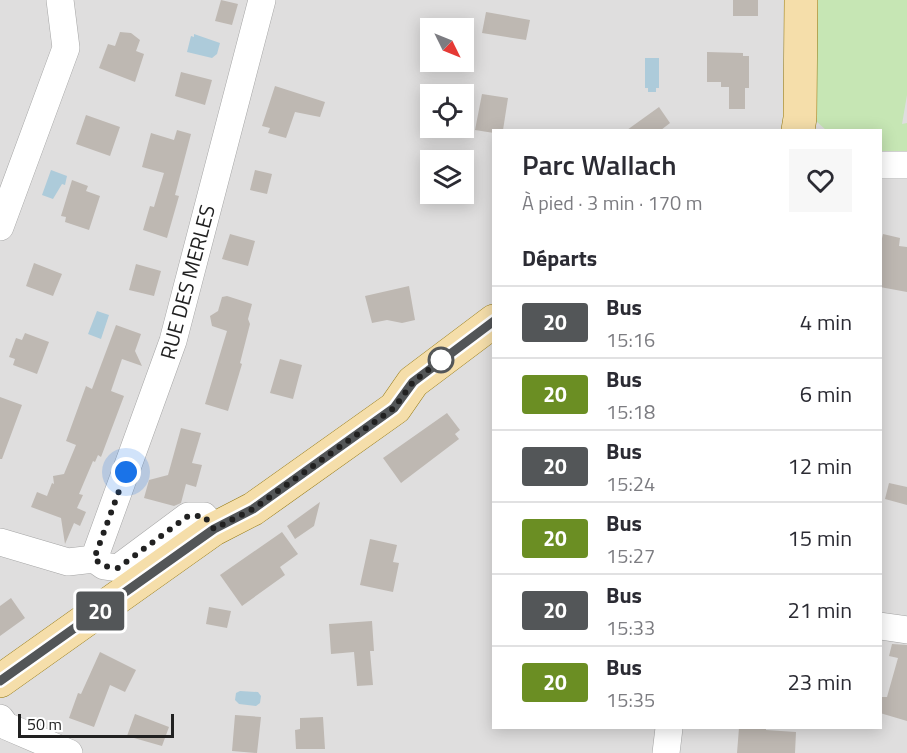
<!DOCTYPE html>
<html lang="fr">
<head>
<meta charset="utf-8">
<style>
  :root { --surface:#fff; --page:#f7f7f7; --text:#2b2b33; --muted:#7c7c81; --line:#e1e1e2 }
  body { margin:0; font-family:"Titillium Web",sans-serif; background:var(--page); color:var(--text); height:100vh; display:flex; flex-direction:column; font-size:22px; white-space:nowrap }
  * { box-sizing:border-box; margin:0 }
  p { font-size:20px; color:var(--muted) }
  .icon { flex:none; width:33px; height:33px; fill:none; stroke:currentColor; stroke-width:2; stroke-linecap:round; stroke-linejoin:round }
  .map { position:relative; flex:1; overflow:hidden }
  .panel { position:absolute; left:492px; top:129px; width:390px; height:600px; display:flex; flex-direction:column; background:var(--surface); border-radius:0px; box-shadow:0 3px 15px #0003 }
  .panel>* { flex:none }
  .badge { padding:0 12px; border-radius:4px; font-size:21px; line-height:39px }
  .needle { width:39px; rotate:133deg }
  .controls { position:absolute; left:420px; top:18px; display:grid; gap:12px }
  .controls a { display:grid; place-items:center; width:54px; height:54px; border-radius:0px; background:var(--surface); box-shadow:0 3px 15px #0003; font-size:30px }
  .scale { position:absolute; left:18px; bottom:15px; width:156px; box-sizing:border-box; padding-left:6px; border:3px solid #212121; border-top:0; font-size:16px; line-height:21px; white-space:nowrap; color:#212121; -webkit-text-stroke:4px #fff; paint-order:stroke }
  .you { position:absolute; width:30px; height:30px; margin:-15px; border:4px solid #fff; border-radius:50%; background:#1a73e8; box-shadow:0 0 0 9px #1a73e833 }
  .map>.badge { position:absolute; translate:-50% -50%; box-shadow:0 0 0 3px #fff }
  h2 { padding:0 30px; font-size:22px; line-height:54px }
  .round { display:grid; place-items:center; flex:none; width:63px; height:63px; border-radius:0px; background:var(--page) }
  .head { display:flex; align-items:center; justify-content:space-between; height:102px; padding:0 30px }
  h1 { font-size:28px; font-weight:600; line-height:45px }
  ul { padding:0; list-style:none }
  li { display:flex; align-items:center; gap:18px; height:72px; padding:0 30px; border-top:2px solid var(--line) }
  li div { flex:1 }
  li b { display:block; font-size:22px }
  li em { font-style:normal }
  li .badge { min-width:66px; font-weight:700; text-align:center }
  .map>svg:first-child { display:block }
  .residential { fill:#dfdede; fill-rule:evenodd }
  .grass { fill:#c6e6b4 }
  .water { fill:#adcbda }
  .building { fill:#beb8b2 }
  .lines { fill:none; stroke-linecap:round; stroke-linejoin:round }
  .minor-casing { stroke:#a5a5a5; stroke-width:28 }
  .major-casing { stroke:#92760d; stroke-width:34 }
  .minor { stroke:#fff; stroke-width:27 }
  .major { stroke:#f5deaa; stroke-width:33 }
  .line-casing { stroke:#fff; stroke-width:14 }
  .line { stroke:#535658; stroke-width:9 }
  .walk { stroke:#212121; stroke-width:6; stroke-dasharray:0 10.8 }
  .stop-dot { fill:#fff; stroke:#535658; stroke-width:3 }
  .labels { text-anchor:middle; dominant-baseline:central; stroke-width:4.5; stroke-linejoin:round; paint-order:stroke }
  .street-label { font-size:21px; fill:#212121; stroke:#fff }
</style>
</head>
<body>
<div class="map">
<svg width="907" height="753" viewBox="0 0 907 753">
  <rect width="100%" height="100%" fill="#f1efe9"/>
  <path class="residential" d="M0,0H907V753H0ZM430,28H464V62H430ZM430,94H464V128H430ZM494,130H880V728H494ZM430,160H464V194H430Z"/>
  <path class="grass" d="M817,0H907V95L902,124L907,123V153H881L880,130H826L816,121Z"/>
  <path class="water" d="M194,34L220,43L217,54L212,58L187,52L191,36L194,37Z
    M645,58H659V88H656V92H648V88H645Z
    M51,170L67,176L65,185L62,184L53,199L42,195Z
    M97,311L109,315L101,339L88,334Z
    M240,691L258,692L261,696L260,703L256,706L239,704L235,700L236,693Z"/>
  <path class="building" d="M221,0L238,4L232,25L215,21Z
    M733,0H758V16H733Z
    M486,12L530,20L526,40L482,33Z
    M120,32L131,33L140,40L136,51L144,54L135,82L99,68L108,44L115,46Z
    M707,52L743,53V56H749V88H745V109H729V87H721V82H707Z
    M181,72L212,80L205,105L175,96Z
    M275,86L325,102L320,117L295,112L286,138L268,133L270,128L262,126Z
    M482,94L508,98L503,130H494V133L475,130Z
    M659,107L670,123L661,130H627Z
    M86,115L120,127L110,156L76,144Z
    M177,130L191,134L175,195L179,196L167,238L143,230L150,206L154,207L164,173L142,167L151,133L174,140Z
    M255,170L272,174L267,194L250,190Z
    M72,180L88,186L86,191L100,196L89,230L65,222L66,217L61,216Z
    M230,234L255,241L248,266L222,259Z
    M883,234L900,238L899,246L907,247V292L880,287V247Z
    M34,263L62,274L53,296L26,286Z
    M136,264L161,271L154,296L129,290Z
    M409,286L415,320L402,323L387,320L372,323L365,296Z
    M227,296L252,304L248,319L250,324L240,363L242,364L228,411L205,404L227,331L212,326L210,316L218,311L222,297Z
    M116,325L141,334L135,351L142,366L122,359L111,391L124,396L101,457L98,455L95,462L93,461L79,494L83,495L77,508L86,512L80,526L74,523L65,544L61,518L31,507L37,492L47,496L52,483L54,484L53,476L64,474L76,445L66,441L86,386L92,389Z
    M25,333L49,342L37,374L13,365L15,359L9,357L16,338L22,340Z
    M280,359L302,365L293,399L270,393Z
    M0,397L22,405L2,459H0Z
    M447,413L460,430L455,434L459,439L401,483L383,458Z
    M181,428L201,433L192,463L202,465L196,487L186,484L181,503L174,506L144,498L149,480L168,475Z
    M889,483L907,487V505L885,499Z
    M320,502L314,526L295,539L287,526Z
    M282,532L298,554L280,567L285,575L242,606L220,575Z
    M370,539L397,545L393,562L399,563L393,592L360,585Z
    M11,598L25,618L0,636V606Z
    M209,607L231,611L227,628L206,624Z
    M372,621L374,651H370L373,685L357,686L354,652L331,654L329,624Z
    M892,644L907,645V721L880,713V697H887L898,658L889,656Z
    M100,652L136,670L125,692L110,685L94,727L69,718L78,693L81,694Z
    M135,714L169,727L162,746L127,736Z
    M235,715L261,717L257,753L232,751Z
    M323,717L325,749H296L295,730L300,729V718Z
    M739,728H766V730L796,732L795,753H737Z"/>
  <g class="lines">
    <defs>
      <path id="minor" d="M880,165H907
        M0,227L66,48L60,0
        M0,542L68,562L94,559L104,566L118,568L188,516H204L214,529
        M94,559L173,341L262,0
        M880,626L907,630
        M0,718L6,726L69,753
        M666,753L669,728"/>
      <path id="major" d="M798,130L800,118L801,0
        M0,681L214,529L253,509L395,408L413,382L494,321"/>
    </defs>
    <use href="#minor" class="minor-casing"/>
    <use href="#major" class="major-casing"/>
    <use href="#minor" class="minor"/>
    <use href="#major" class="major"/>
  </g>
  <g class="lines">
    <defs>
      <path id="line" d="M0,681L214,529L253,509L394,408L413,382L494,321"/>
    </defs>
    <use href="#line" class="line-casing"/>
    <use href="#line" class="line"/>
    <path class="walk" d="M126,472L94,559L104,566L118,568L188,516H204L214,529L253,509L394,408L413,382L441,360"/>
  </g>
  <circle class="stop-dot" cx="441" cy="360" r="12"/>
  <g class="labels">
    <g class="street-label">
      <text transform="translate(187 282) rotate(-75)">RUE DES MERLES</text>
    </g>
  </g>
</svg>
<div class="controls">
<a><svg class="needle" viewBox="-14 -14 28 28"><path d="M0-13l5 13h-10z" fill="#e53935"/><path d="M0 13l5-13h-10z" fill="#7c7c81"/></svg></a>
<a><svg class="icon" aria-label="locate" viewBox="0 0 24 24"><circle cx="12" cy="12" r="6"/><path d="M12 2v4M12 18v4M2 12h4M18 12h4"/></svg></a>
<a><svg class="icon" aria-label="layers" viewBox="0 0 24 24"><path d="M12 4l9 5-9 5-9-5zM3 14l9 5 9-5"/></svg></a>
</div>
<div class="scale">50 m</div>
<div class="you" style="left:126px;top:472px"></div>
<b class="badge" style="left:100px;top:611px;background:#535658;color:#fff">20</b>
<section class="panel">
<div class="head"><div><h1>Parc Wallach</h1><p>À pied · 3 min · 170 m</p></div><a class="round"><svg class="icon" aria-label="heart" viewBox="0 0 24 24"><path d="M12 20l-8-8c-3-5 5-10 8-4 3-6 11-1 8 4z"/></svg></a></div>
<h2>Départs</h2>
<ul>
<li><span class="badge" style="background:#535658;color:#fff">20</span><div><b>Bus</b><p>15:16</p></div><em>4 min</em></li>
<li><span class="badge" style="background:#6b8e23;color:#fff">20</span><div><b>Bus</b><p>15:18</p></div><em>6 min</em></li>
<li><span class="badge" style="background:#535658;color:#fff">20</span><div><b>Bus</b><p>15:24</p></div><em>12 min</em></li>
<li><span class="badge" style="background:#6b8e23;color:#fff">20</span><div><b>Bus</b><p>15:27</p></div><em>15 min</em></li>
<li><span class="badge" style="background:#535658;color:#fff">20</span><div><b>Bus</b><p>15:33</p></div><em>21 min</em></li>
<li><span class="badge" style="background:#6b8e23;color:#fff">20</span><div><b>Bus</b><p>15:35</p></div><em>23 min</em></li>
</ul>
</section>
</div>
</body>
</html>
